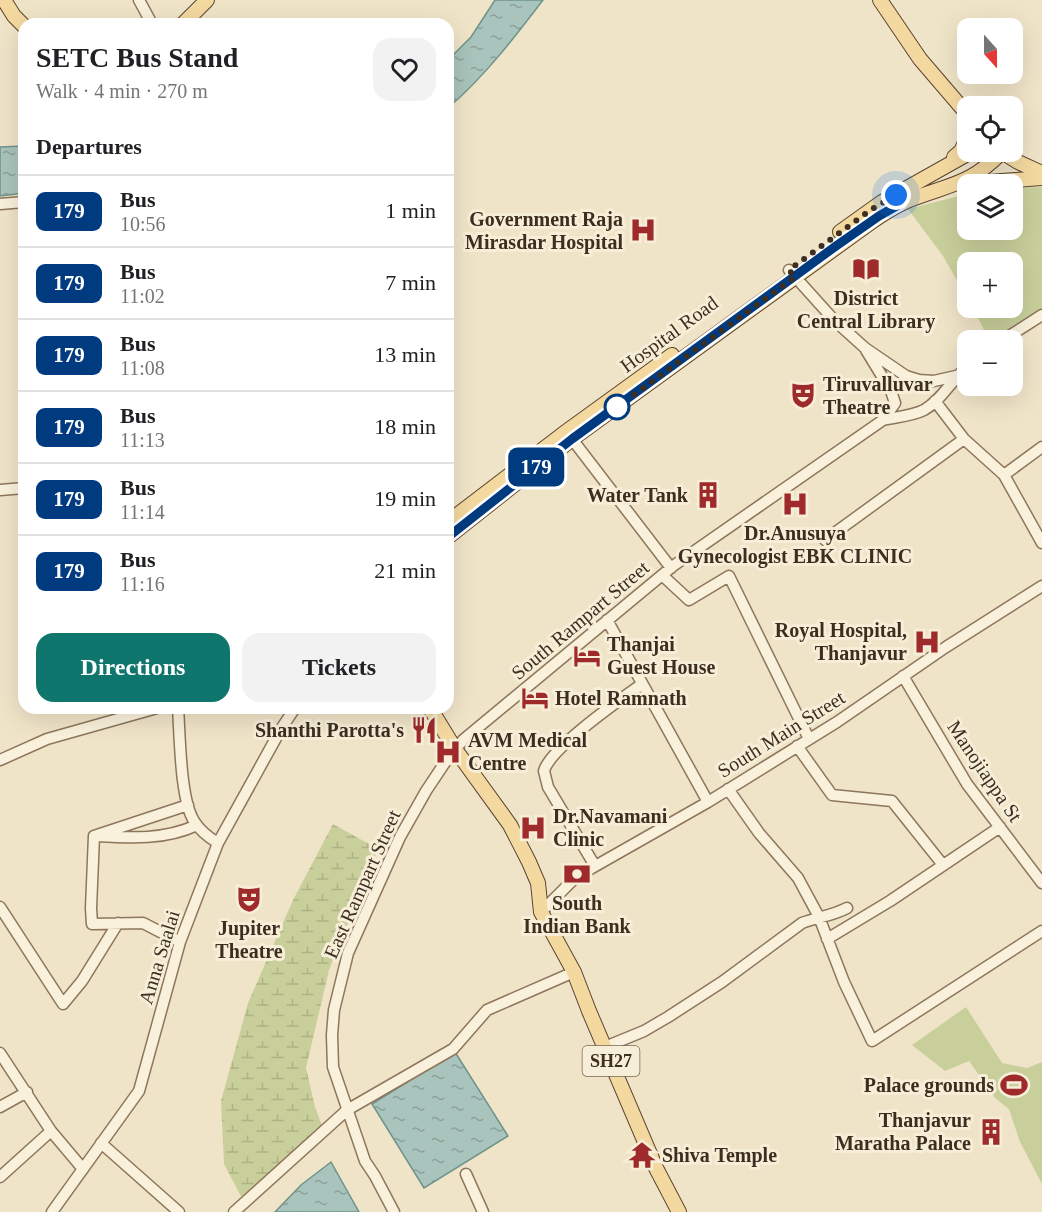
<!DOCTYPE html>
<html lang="en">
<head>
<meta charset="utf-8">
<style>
  :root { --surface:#fff; --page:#f2f2f2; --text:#202124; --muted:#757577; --line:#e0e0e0; --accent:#0f766e }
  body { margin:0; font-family:"Times New Roman",serif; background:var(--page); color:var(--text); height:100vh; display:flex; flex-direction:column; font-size:22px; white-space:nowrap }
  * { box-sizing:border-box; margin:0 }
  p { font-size:20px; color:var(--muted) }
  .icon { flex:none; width:33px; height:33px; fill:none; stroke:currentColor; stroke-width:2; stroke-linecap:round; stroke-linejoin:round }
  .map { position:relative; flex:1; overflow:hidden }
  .drawer { position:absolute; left:18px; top:18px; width:436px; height:696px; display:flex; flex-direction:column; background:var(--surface); border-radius:18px; box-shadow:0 6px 24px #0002 }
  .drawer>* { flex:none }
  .badge { padding:0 12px; border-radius:9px; font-size:21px; line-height:39px }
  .needle { width:39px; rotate:159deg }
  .buttons { position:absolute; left:957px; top:18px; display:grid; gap:12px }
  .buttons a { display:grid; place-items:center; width:66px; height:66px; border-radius:12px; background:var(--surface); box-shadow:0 6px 24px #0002; font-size:30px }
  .you { position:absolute; width:30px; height:30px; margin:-15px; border:4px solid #fff; border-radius:50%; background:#1a73e8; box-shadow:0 0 0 9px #1a73e833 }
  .map>.badge { position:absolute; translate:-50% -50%; box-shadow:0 0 0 3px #fff }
  h2 { padding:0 18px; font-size:22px; line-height:54px }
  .round { display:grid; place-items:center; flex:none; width:63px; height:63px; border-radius:18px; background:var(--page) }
  .head { display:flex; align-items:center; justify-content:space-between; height:102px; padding:0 18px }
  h1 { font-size:28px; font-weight:700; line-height:45px }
  .button { display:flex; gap:12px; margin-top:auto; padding:12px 18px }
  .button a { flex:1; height:69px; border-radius:18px; background:var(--accent); color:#fff; font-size:24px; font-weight:700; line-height:69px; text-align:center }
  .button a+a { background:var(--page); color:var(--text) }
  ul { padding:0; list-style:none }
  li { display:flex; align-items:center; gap:18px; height:72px; padding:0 18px; border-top:2px solid var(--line) }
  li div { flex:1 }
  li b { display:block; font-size:22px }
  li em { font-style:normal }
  li .badge { min-width:66px; font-weight:700; text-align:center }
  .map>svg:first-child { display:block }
  .grass { fill:#c9cf9b }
  .wetland { fill:url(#wetland-marsh) }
  .water { fill:url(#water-ripples); stroke:#6f938a; stroke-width:1.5 }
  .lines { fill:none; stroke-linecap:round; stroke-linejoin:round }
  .minor-casing { stroke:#8d765c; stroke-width:13 }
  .major-casing { stroke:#5b4430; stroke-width:16 }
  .minor { stroke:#faf1dc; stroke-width:10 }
  .major { stroke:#f3d9a0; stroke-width:14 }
  .line-casing { stroke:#fff; stroke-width:14 }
  .line { stroke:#003b80; stroke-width:9 }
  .walk { stroke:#3d2e20; stroke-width:6; stroke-dasharray:0 10.8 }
  .stop-dot { fill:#fff; stroke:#003b80; stroke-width:3 }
  .labels { text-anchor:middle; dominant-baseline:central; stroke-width:6; stroke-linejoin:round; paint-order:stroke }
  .shield { fill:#f7eed8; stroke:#756857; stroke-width:1.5 }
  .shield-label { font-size:18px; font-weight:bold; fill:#3d2e20 }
  .poi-label { font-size:20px; font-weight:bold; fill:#3d2e20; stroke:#f7eed8; text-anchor:end }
  .street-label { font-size:20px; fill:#3d2e20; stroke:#f7eed8 }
</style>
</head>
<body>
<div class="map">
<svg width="1042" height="1212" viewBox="0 0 1042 1212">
  <defs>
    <pattern id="wetland-marsh" width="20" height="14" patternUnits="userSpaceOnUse" patternTransform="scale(1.5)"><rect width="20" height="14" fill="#c9cf9b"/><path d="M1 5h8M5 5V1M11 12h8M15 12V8" fill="none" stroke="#aeb285"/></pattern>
    <pattern id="water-ripples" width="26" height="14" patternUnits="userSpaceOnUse" patternTransform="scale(1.5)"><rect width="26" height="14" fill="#a9c4bc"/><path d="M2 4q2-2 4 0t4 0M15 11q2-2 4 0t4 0" fill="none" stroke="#8ba098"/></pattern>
  </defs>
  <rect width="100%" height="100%" fill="#f0e4c8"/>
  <path class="grass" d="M1042,187V313L1000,340H989L973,308H1012V262H968L967,298L943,256L908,209L967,194L968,230H1012L1013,188Z
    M966,1007L1002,1063L1027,1068L1042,1062V1184L1020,1142L1009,1109L995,1098L969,1061L945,1071L912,1045Z"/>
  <path class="wetland" d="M333,824L378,849L329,970L306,1068L315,1107L323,1128L246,1206L224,1164L221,1101L248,1003L293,900Z"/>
  <path class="water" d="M495,0H543C514,38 485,76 449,107V59L471,37Z
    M24,146V193L0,196V147Z
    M455,1052L508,1136L424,1188L372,1104Z
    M331,1162L359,1212H275L301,1185Z"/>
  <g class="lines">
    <defs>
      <path id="minor" d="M139,0L152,24
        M0,204L24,202
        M789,270L834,320L865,348L906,376L919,380L934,381L956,376
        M1003,340L1042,315
        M866,350L891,391L895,403L883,420
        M935,401L964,439L1004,475
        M572,439L671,568
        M1042,447L1004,475L1042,543
        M0,490L24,488
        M825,540L964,439
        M662,575L689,600L729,576L809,739
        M607,620L708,802
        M903,676L967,784L1042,883
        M178,708C180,735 180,799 194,821C200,831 208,837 218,843
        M797,746L832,795L892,801L943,865
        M0,760L47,739L157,708
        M728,789L759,833L798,878L819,917L844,982L872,1041L1042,931
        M97,836C131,838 165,840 197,825
        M595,866L548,787L544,771C550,748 621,699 642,684
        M0,907L63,1004L82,981L118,923
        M541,912L576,877L708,802L837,722L946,647L1042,586
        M827,939L890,901L1000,827
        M180,942L143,923L92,924L91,908L94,836L188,805
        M605,1047L644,1031L668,1017L722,982L802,923C817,917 832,916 847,908
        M0,1053L51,1131L0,1177
        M0,1107L27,1092
        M51,1131L83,1169
        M101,1143L179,1212
        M466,1174L483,1212
        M52,1212L139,1091L180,942L218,843L281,729L295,708
        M234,1212L347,1110L453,1049L487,1010L574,972
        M394,1212L375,1176L365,1161L333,1067L332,1035L334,1010L348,953L400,837L426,791L444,764L463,740L673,566L883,420C896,417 912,416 924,410C942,400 952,379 968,366"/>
      <path id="major" d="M4,0L14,16L24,26
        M880,0L920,59L968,115
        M183,24L207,0
        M1002,152L1018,162L1042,173
        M954,157L961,151L968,137
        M963,184L1042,178
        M840,232L882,202L971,152
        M448,522L563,434L672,355
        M448,537L572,439L867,225C881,215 896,205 912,199C951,184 971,184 1002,152
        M430,708L455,749L510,825L529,862L538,883L541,912L574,972L589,1011L656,1168L679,1212"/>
    </defs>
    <use href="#minor" class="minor-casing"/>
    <use href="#major" class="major-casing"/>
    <use href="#minor" class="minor"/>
    <use href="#major" class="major"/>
  </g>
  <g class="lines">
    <defs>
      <path id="line" d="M448,537L572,439L836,246L879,216L900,204"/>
    </defs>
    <use href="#line" class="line-casing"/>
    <use href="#line" class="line"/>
    <path class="walk" d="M617,407L795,277L789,270L872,209L896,195"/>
  </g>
  <defs>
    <symbol id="hospital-bare" viewBox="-9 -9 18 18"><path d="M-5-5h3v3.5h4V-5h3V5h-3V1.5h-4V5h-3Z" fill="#9e2a2b" stroke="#f7eed8" stroke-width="2.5" paint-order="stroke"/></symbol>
    <symbol id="library-bare" viewBox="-9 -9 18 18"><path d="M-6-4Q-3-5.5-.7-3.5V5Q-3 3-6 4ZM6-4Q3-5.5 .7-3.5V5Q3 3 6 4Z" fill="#9e2a2b" stroke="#f7eed8" stroke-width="2.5" paint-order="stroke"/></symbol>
    <symbol id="theatre-bare" viewBox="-9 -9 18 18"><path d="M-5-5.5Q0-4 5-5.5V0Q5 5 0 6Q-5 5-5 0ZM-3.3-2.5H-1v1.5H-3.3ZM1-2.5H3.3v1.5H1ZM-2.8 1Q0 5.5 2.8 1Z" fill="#9e2a2b" stroke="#f7eed8" stroke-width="2.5" paint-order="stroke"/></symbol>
    <symbol id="building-bare" viewBox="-9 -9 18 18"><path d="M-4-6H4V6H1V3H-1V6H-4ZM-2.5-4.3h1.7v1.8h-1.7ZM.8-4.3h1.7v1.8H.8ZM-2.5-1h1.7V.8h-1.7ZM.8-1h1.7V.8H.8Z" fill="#9e2a2b" stroke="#f7eed8" stroke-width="2.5" paint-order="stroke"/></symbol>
    <symbol id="hotel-bare" viewBox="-9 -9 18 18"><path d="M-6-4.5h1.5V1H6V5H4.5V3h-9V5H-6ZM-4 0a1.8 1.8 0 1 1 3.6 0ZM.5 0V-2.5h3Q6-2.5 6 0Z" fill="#9e2a2b" stroke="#f7eed8" stroke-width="2.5" paint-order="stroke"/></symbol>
    <symbol id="restaurant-bare" viewBox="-9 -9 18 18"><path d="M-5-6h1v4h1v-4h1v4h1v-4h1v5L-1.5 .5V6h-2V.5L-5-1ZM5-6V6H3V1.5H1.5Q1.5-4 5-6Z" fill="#9e2a2b" stroke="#f7eed8" stroke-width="2.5" paint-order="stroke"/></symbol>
    <symbol id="bank-bare" viewBox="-9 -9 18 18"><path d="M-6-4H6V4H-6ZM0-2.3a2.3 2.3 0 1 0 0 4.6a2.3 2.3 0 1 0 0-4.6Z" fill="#9e2a2b" stroke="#f7eed8" stroke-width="2.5" paint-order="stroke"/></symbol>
    <symbol id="stadium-bare" viewBox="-9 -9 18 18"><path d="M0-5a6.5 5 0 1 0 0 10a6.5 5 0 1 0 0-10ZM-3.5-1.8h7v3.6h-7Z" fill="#9e2a2b" stroke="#f7eed8" stroke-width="2.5" paint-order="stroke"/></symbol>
    <symbol id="temple-bare" viewBox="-9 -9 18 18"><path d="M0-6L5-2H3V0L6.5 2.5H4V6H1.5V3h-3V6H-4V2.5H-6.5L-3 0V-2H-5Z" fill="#9e2a2b" stroke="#f7eed8" stroke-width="2.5" paint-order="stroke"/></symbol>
  </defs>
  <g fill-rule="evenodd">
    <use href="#hospital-bare" x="624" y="211" width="38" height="38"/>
    <use href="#library-bare" x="847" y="250" width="38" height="38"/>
    <use href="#theatre-bare" x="784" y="376" width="38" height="38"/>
    <use href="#building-bare" x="689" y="476" width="38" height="38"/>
    <use href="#hospital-bare" x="776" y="485" width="38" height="38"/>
    <use href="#hospital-bare" x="908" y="623" width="38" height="38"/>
    <use href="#hotel-bare" x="568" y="637" width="38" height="38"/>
    <use href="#hotel-bare" x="516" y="679" width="38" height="38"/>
    <use href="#restaurant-bare" x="405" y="711" width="38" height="38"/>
    <use href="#hospital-bare" x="429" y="733" width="38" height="38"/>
    <use href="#hospital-bare" x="514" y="809" width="38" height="38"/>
    <use href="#bank-bare" x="558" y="855" width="38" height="38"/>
    <use href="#theatre-bare" x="230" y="880" width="38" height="38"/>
    <use href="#stadium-bare" x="995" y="1066" width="38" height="38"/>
    <use href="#building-bare" x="972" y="1113" width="38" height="38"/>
    <use href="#temple-bare" x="623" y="1136" width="38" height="38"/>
  </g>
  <circle class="stop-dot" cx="617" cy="407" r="12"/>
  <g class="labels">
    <rect class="shield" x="582.5" y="1046" width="57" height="30" rx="4.5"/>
    <g class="shield-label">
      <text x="611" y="1061">SH27</text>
    </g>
    <g class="poi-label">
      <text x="623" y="219">Government Raja<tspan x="623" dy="23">Mirasdar Hospital</tspan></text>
      <text x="866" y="298" text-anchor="middle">District<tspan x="866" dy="23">Central Library</tspan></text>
      <text x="823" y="384" text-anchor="start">Tiruvalluvar<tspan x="823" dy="23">Theatre</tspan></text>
      <text x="688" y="495">Water Tank</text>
      <text x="795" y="533" text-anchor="middle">Dr.Anusuya<tspan x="795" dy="23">Gynecologist EBK CLINIC</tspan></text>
      <text x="907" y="630">Royal Hospital,<tspan x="907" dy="23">Thanjavur</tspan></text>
      <text x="607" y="644" text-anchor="start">Thanjai<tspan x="607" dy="23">Guest House</tspan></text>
      <text x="555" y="698" text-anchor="start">Hotel Ramnath</text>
      <text x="404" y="730">Shanthi Parotta's</text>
      <text x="468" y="740" text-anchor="start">AVM Medical<tspan x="468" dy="23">Centre</tspan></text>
      <text x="553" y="816" text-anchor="start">Dr.Navamani<tspan x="553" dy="23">Clinic</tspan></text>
      <text x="577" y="903" text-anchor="middle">South<tspan x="577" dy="23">Indian Bank</tspan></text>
      <text x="249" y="928" text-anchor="middle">Jupiter<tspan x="249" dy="23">Theatre</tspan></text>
      <text x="994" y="1085">Palace grounds</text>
      <text x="971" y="1120">Thanjavur<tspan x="971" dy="23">Maratha Palace</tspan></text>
      <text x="662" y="1155" text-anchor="start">Shiva Temple</text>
    </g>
    <g class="street-label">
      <text transform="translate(669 334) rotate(-36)">Hospital Road</text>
      <text transform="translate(580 620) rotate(-40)">South Rampart Street</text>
      <text transform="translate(781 734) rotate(-32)">South Main Street</text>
      <text transform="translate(985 771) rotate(56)">Manojiappa St</text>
      <text transform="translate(362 884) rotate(-66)">East Rampart Street</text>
      <text transform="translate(159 957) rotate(-73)">Anna Saalai</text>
    </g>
  </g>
</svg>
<div class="buttons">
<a><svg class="needle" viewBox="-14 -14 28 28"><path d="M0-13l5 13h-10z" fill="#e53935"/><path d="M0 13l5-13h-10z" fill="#757577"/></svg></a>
<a><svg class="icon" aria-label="locate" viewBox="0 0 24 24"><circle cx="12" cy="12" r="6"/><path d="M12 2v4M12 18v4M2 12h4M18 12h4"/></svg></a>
<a><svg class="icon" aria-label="layers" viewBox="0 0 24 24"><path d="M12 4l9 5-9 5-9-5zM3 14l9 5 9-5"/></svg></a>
<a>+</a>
<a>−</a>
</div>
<div class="you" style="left:896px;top:195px"></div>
<b class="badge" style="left:536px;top:467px;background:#003b80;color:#fff">179</b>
<section class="drawer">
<div class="head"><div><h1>SETC Bus Stand</h1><p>Walk · 4 min · 270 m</p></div><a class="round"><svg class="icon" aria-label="heart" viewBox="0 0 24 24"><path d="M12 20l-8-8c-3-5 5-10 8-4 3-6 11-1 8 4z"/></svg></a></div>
<h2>Departures</h2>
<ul>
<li><span class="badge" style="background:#003b80;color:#fff">179</span><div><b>Bus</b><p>10:56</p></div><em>1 min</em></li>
<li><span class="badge" style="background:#003b80;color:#fff">179</span><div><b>Bus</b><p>11:02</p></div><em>7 min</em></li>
<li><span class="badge" style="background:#003b80;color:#fff">179</span><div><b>Bus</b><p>11:08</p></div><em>13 min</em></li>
<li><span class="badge" style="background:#003b80;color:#fff">179</span><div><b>Bus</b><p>11:13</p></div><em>18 min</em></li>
<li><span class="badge" style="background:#003b80;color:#fff">179</span><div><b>Bus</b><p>11:14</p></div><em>19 min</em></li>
<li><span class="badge" style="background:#003b80;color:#fff">179</span><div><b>Bus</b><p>11:16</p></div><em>21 min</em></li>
</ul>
<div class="button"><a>Directions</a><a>Tickets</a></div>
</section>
</div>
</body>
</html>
